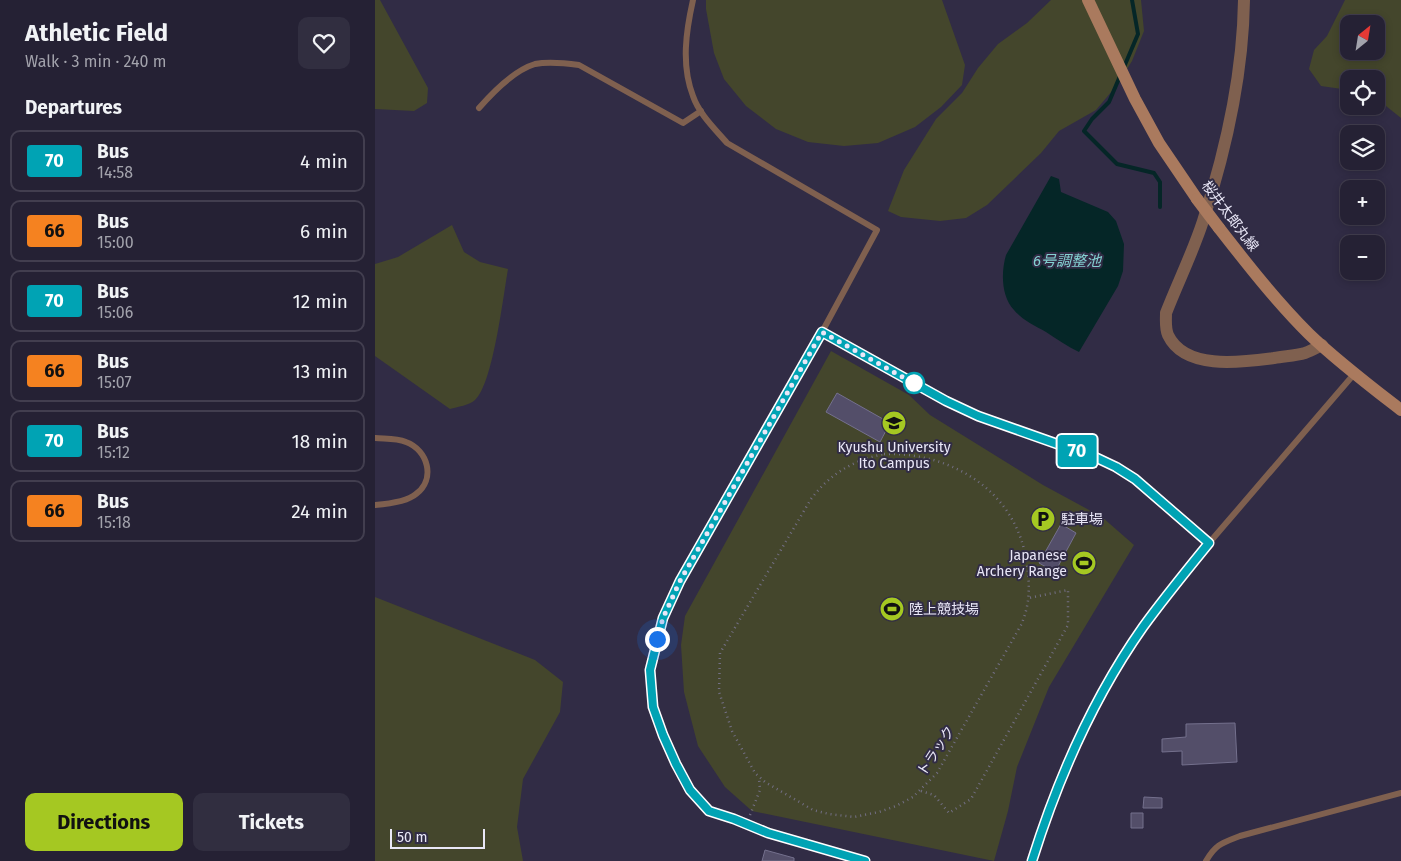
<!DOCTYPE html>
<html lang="en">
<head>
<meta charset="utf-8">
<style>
  :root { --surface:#252134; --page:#312e40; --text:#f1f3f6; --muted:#a3a3ac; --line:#423e4f; --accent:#a5c822 }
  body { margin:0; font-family:"Fira Sans","Noto Sans JP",sans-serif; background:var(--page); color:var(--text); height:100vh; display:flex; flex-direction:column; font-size:19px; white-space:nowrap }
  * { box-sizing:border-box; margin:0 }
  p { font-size:16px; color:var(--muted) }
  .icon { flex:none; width:28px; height:28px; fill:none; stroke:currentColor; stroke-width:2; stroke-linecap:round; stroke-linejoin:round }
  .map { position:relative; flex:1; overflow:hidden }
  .details { display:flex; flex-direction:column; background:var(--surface); width:375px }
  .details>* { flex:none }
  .badge { padding:0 10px; border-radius:4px; font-size:18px; line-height:32px }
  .needle { width:32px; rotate:30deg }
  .fabs { position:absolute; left:965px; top:15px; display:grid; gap:10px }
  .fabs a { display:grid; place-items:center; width:45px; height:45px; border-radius:10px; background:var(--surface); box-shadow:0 2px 8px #0003,0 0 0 1px var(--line); font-size:25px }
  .scale { position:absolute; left:15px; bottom:12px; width:95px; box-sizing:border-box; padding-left:5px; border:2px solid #e9e7f7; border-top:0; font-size:14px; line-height:18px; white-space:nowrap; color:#e9e7f7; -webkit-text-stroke:4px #312c45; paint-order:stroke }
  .you { position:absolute; width:25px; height:25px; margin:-12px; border:4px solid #fff; border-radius:50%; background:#1a73e8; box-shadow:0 0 0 8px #1a73e833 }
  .map>.badge { position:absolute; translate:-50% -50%; box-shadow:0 0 0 2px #fff }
  h2 { padding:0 25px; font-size:19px; line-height:45px }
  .round { display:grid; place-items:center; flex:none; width:52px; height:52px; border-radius:10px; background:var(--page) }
  .overview { display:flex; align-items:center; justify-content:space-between; height:85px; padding:0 25px }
  h1 { font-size:24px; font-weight:700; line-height:38px }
  .button { display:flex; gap:10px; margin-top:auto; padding:10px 25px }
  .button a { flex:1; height:58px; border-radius:10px; background:var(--accent); color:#111; font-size:20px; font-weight:700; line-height:58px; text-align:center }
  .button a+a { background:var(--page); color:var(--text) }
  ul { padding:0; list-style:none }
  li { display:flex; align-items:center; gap:15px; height:62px; margin:0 10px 8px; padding:0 15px; border:2px solid var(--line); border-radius:10px }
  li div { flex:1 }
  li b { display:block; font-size:19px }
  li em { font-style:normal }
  li .badge { min-width:55px; font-weight:700; text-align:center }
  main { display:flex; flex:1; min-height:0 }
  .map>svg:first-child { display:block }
  .green { fill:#44462c; fill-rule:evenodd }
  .water { fill:#052627 }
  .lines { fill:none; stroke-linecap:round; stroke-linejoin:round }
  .stream { stroke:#052627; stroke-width:4 }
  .building { fill:#534e69; stroke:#74708d }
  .path { stroke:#736f84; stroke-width:2.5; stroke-dasharray:1 4; stroke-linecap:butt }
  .service { stroke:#7f604f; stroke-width:6 }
  .minor { stroke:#7f604f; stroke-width:12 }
  .secondary { stroke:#aa7a5e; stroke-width:12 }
  .secondary-bridge { stroke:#aa7a5e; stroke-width:12 }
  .line-casing { stroke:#fff; stroke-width:11 }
  .line { stroke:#00a3b4; stroke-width:8 }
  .walk { stroke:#e9e7f7; stroke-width:5; stroke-dasharray:0 9 }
  .stop-dot { fill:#fff; stroke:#00a3b4; stroke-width:2.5 }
  .labels { text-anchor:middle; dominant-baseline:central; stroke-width:4; stroke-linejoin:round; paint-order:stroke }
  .street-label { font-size:14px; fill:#e9e7f7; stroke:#312c45 }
  .poi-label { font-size:14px; fill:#e9e7f7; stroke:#312c45; text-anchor:start }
  .water-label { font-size:15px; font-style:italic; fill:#84d1d2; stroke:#312c45 }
</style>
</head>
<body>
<main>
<section class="details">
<div class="overview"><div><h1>Athletic Field</h1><p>Walk · 3 min · 240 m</p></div><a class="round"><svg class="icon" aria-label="heart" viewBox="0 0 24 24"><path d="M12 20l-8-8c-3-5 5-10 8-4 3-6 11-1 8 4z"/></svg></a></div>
<h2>Departures</h2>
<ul>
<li><span class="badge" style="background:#00a3b4;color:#fff">70</span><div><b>Bus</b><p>14:58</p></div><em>4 min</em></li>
<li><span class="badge" style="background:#f58220;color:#111">66</span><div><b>Bus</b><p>15:00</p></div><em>6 min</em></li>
<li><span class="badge" style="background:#00a3b4;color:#fff">70</span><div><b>Bus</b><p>15:06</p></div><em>12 min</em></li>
<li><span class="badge" style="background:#f58220;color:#111">66</span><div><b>Bus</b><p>15:07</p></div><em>13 min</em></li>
<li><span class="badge" style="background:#00a3b4;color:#fff">70</span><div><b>Bus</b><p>15:12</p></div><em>18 min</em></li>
<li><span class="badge" style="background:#f58220;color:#111">66</span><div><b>Bus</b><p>15:18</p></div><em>24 min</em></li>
</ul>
<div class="button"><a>Directions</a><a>Tickets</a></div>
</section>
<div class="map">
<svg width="1026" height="861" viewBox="0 0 1026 861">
  <rect width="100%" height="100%" fill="#312c45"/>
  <path class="green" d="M0,0H5L53,88L52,103L39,111L0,109Z
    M331,0H567L590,65L587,85L566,107L540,127L503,143L469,146L433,142L401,129L371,106L349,79L339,53L331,9Z
    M676,0H766L769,31L757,61L742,85L721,110L684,131L666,153L612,205L591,218L565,221L526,217L513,211L529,170L561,119L587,93L603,68L623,44L652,23Z
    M970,0H1026V118L1001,98V79H974V90L946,86L934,69L939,50L952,36ZM974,24H1001V51H974Z
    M77,225L89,252L105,262L133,269C128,297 118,384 100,400C95,405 82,407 75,409L0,356V264L23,257Z
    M456,351L534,395L555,415L668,485L727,517L759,545L674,687L642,767L633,811L619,861L377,811L350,787L323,746L309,692L306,645L310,616Z
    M0,597L160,660L188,682L185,712L148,779L142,827L148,861H0Z"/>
  <path class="water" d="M676,176L684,179L686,192L733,212L741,221L749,244L748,271L743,286L704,352C693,347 682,339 671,332C660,326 647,320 639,310C626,296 626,272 631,255Z"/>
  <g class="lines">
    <path class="stream" d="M749,67L763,34L757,0
      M745,76L734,102L717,119L709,131L742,164L779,173L785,182V207"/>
  </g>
  <path class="building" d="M462,393L515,423L505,442L451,412Z
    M686,524L701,533L680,572L664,563Z
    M860,723L862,762L807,765V751L787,752V739L811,737V724Z
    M769,797L787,798V808H768Z
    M756,813H768V828H756Z
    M390,850L419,858V861H387Z"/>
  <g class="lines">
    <path class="path" d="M509,454C579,452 643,493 652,565C655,586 655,605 646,625L562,773L538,797L521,806L504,812L479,817L454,814L438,810L390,782L380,773L357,731L344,692L345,653L436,499C455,474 478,460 509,454Z
      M546,791L559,795L574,813L596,799L693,625V590L654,598
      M375,815L385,790L384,778"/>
    <path class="service" d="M318,0C311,31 306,65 318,96C324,114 340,129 352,143L502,230L447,332L305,581L288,618L275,670L279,707L288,735L301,764L315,790L334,811L359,819L393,833L490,861
      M104,108C118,92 140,70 160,64C174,61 190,63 204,65L308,123L326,111
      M447,332L571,401L603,416L721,458L741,467L760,479L834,543
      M0,438C10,439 21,438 31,442C53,450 61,479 41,494C32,502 12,504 0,505
      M657,861C681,786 710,719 752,651C783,602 821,558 859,514C899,467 940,420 980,373
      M831,861C841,844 847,843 865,836L1026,793"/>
    <path class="minor" d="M869,0C868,75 851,150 828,221C818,252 803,282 791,313C791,320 790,328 793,335C810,371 868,362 899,358C909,356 920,356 930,353C936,351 941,348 947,345"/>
    <path class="secondary" d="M713,0L760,99L784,143L822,199
      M844,228C872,264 901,301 934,334C962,361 995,386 1026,410"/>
    <path class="secondary-bridge" d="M822,199L844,228"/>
  </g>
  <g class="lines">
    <defs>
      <path id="line" d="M490,861L393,833L359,819L334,811L315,790L301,764L288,735L278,707L275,670L288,618L305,581L447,332L571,401L603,416L722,458L741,467L760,479L834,543C812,570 789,598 768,627C718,698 683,778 657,861"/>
    </defs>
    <use href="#line" class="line-casing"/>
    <use href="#line" class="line"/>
    <path class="walk" d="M282,639L288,618L305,581L447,332L540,384L539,383"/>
  </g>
  <defs>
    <symbol id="university-disc" viewBox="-11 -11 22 22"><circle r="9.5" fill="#a5c822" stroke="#312c45"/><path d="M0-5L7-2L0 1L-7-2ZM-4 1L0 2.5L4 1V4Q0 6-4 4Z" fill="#111"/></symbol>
    <symbol id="parking-disc" viewBox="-11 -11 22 22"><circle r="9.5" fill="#a5c822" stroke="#312c45"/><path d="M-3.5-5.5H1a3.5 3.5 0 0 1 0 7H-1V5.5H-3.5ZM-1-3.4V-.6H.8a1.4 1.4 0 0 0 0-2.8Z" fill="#111"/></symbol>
    <symbol id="stadium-disc" viewBox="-11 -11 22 22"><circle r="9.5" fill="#a5c822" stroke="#312c45"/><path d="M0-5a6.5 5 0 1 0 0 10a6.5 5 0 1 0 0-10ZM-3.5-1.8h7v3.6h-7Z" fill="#111"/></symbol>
  </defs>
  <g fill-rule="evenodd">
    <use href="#university-disc" x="505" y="409" width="28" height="28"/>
    <use href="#parking-disc" x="654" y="505" width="28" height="28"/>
    <use href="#stadium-disc" x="695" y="549" width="28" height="28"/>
    <use href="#stadium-disc" x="503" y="595" width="28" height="28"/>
  </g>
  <circle class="stop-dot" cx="539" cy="383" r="10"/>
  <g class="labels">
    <g class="street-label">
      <text transform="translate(855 216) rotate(53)">桜井太郎丸線</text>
      <text transform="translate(561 751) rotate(-57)">トラック</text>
    </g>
    <g class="poi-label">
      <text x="519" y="447" text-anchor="middle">Kyushu University<tspan x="519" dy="16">Ito Campus</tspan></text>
      <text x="686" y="519">駐車場</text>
      <text x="692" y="555" text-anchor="end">Japanese<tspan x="692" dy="16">Archery Range</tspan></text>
      <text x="534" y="609">陸上競技場</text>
    </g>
    <g class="water-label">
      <text x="692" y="261">6号調整池</text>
    </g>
  </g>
</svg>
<div class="fabs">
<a><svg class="needle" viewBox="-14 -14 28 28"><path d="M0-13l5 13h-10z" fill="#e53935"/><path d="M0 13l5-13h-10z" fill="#a3a3ac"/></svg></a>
<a><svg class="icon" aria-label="locate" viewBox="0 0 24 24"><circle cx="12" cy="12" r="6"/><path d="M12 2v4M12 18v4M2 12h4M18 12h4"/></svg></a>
<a><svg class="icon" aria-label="layers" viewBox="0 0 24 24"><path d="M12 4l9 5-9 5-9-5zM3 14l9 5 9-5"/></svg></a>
<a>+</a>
<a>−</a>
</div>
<div class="scale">50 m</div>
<div class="you" style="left:282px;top:639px"></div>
<b class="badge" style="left:702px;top:451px;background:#00a3b4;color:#fff">70</b>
</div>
</main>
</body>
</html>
